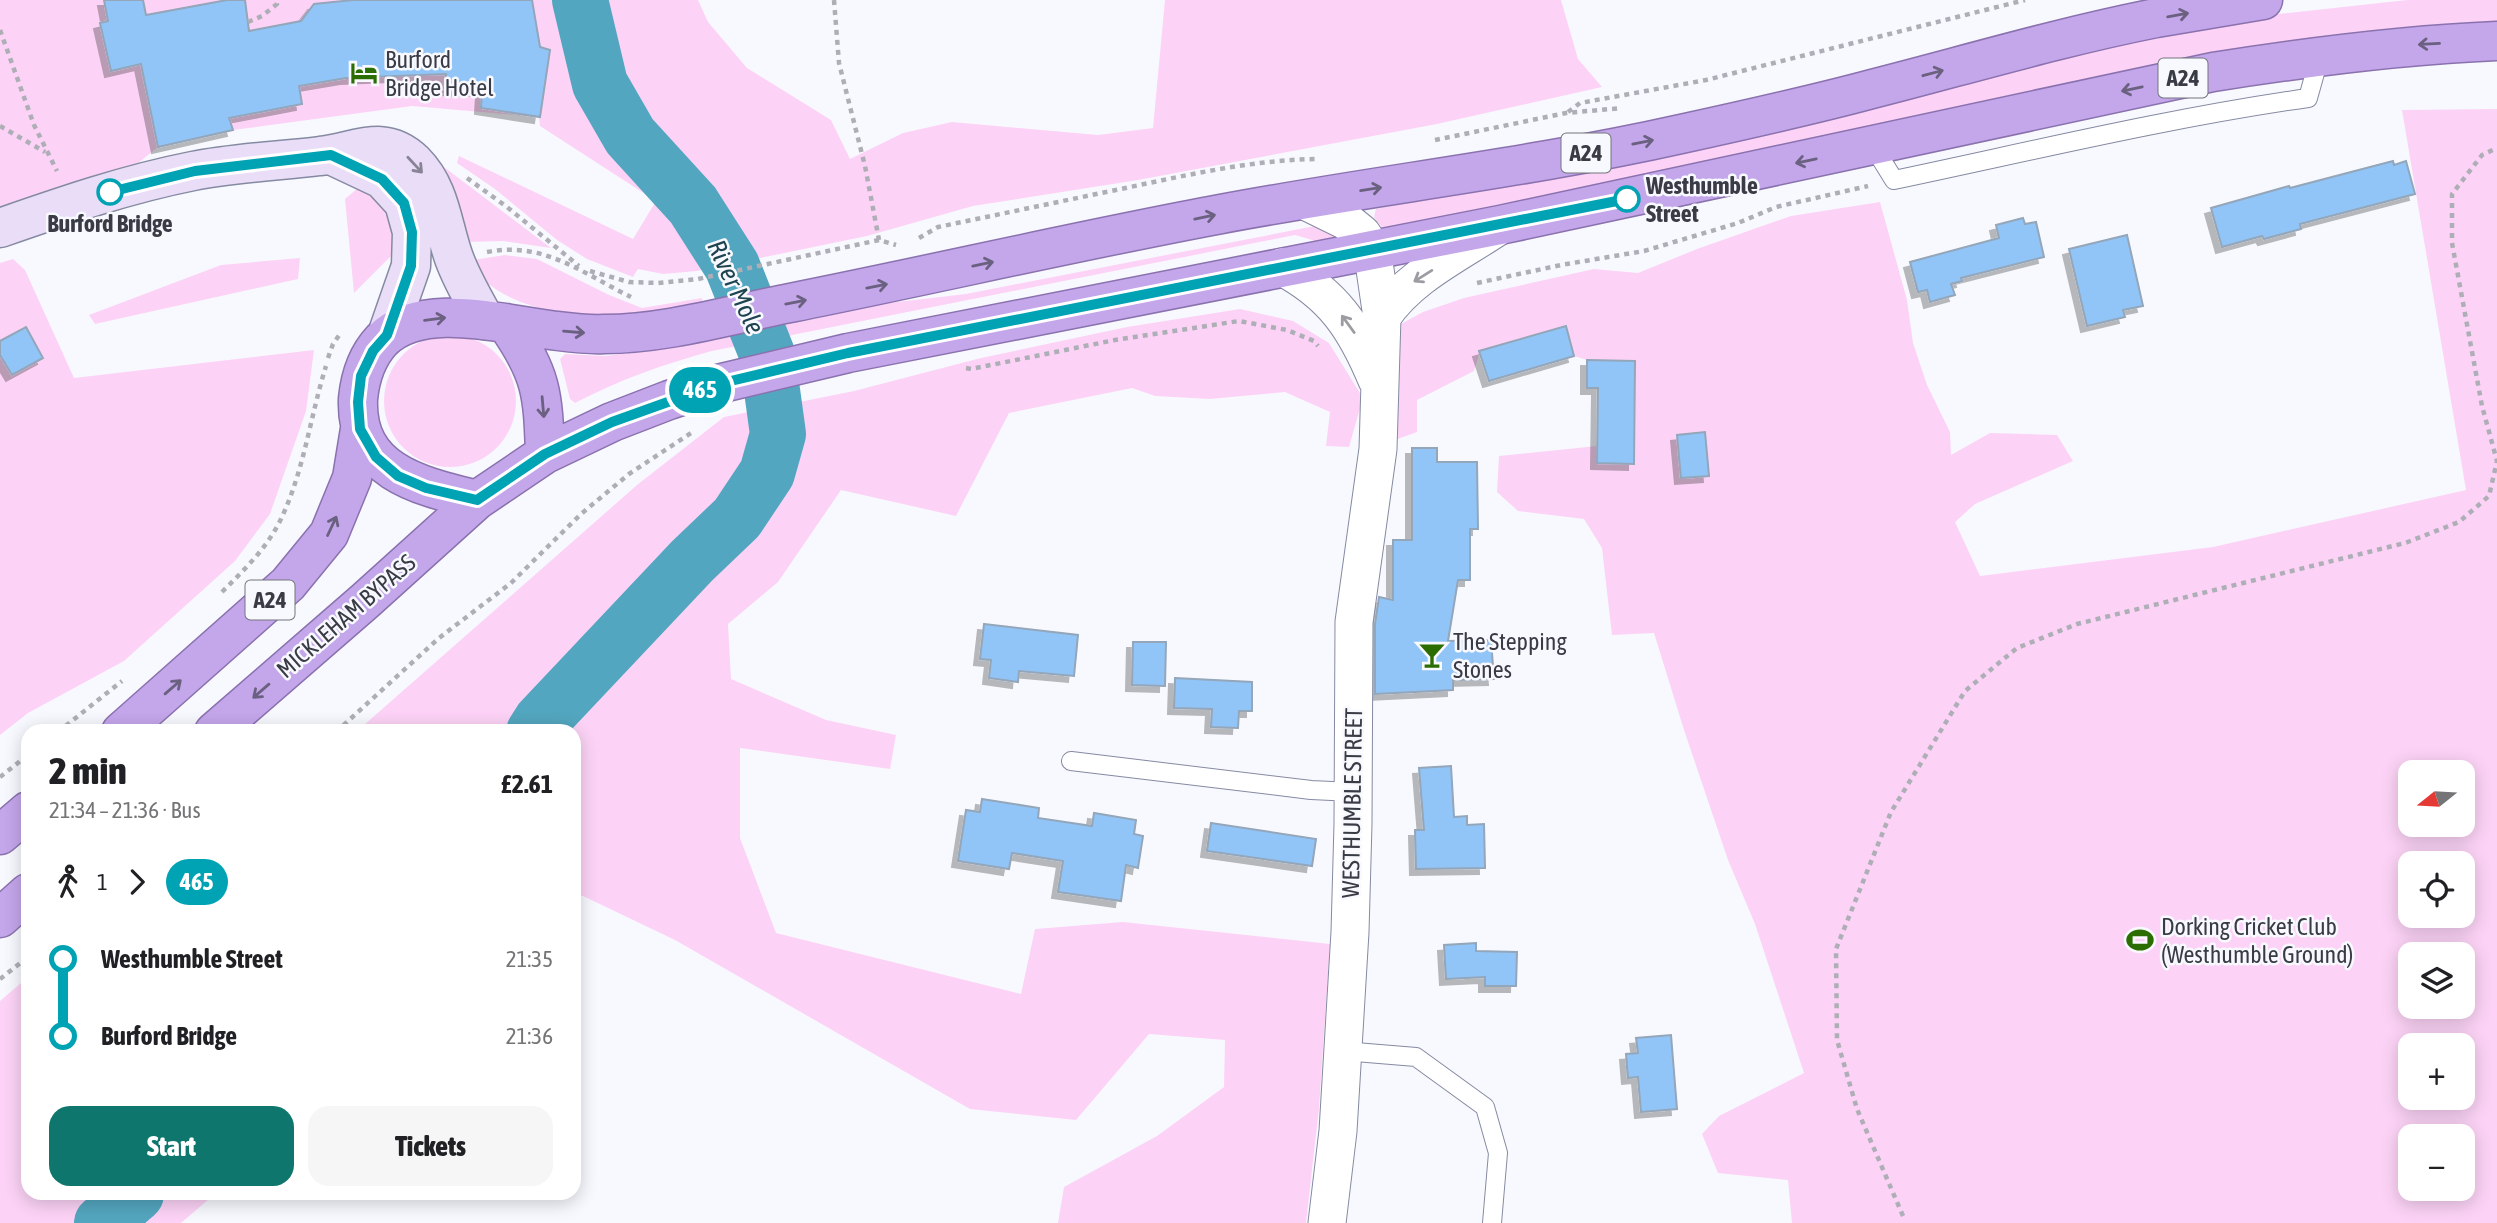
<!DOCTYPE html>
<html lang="en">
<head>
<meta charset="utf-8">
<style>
  :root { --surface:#fff; --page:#f6f6f6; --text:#202124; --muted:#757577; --accent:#0f766e }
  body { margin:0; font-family:"Asap Condensed",sans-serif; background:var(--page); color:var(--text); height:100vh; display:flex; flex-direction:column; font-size:26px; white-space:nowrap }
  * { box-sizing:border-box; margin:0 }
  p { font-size:23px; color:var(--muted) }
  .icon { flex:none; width:38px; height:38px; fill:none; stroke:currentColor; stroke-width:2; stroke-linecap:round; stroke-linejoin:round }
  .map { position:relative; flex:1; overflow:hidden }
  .details { position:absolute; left:21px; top:724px; width:560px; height:476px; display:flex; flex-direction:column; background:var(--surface); border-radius:21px; box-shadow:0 4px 18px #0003 }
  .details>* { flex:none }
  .badge { padding:0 14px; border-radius:23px; font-size:24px; line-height:46px }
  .needle { width:46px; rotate:252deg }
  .fabs { position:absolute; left:2398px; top:760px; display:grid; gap:14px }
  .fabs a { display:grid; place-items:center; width:77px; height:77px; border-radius:14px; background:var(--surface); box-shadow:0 4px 18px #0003; font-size:35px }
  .map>.badge { position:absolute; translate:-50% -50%; box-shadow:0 0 0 4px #fff }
  .legs { display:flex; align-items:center; gap:10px; height:77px; padding:0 28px; font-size:23px }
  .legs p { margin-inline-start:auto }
  .overview { display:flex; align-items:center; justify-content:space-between; height:119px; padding:0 28px }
  h1 { font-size:38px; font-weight:800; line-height:52px }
  .primary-button { display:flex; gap:14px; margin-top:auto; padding:14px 28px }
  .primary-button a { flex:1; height:80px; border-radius:21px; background:var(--accent); color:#fff; font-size:28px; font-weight:800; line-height:80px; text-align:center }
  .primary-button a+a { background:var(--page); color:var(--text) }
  ul { padding:0 28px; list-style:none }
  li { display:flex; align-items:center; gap:24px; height:77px; font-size:26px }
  li i { display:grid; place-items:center; width:10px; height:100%; margin:0 9px; background:currentColor }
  li i::after { content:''; width:18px; height:18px; margin:-9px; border:5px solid; border-radius:50%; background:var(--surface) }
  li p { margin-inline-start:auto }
  li:first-child i { background:linear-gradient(#0000 50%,currentColor 0) }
  li:last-child i { background:linear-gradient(currentColor 50%,#0000 0) }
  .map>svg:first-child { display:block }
  .green { fill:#fcd3f6; fill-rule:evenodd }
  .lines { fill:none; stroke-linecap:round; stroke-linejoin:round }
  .river { stroke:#53a6bf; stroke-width:56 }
  .building { fill:#92c5f7; stroke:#93a6ba; stroke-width:2; filter:url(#shadow) }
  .service-casing { stroke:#858aa2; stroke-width:20 }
  .minor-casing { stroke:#858aa2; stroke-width:39 }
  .secondary-casing { stroke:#858aa2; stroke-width:41 }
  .trunk-casing { stroke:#8a72ae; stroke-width:41 }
  .path { stroke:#aeafb6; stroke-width:4.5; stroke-dasharray:5 5; stroke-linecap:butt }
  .service { stroke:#fff; stroke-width:18 }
  .minor { stroke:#fff; stroke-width:37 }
  .secondary { stroke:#e9ddf8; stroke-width:38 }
  .trunk { stroke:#c4a6eb; stroke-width:38 }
  .oneway { stroke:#6a607f }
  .oneway2 { stroke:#888496 }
  .oneway3 { stroke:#9c9da2 }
  .line-1-casing { stroke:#fff; stroke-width:16 }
  .line-1 { stroke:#00a3b4; stroke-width:10 }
  .stop-1-dot { fill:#fff; stroke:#00a3b4; stroke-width:3.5 }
  .labels { text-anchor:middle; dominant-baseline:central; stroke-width:5; stroke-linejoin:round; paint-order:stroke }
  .shield { fill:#f8f9fe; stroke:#72747c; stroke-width:2 }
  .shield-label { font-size:23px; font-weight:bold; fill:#393b45 }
  .poi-label { font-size:24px; fill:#393b45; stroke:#f8f9fe; text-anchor:start }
  .stop-label { font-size:24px; font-weight:bold; fill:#393b45; stroke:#f8f9fe; text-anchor:start }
  .street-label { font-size:24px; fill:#393b45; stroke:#f8f9fe }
  .water-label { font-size:26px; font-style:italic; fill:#1e444f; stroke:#f8f9fe }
</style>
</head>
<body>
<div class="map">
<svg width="2497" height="1223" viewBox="0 0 2497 1223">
  <defs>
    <filter id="shadow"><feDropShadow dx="-6" dy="6" stdDeviation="0" flood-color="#0004"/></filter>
  </defs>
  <rect width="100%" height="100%" fill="#f8f9fe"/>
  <path class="green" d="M0,0H698L708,22L747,68L831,120L850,159L903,133L952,122L1098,135L1153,128L1165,0H1561L1578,59L1602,87L1437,124L1138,180L973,206L867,236L697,271L663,274L638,269L633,277L587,259L557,240L495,189L457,163L459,156L633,239L656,201L540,126L539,117L412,106L233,130L158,147L137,164L0,210Z
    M2407,0H2497V24L2326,36L2236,51L1776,151L1383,229L1374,217L1376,209L1492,186L2190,28L2278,14Z
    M2497,109V1223H1792L1788,1180L1718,1173L1702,1134L1719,1116L1804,1073L1755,924L1728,860L1684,730L1654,633L1612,635L1602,548L1584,519L1518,511L1497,492L1499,456L1597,446V463L1634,464L1635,361L1587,360L1574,356L1565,326L1480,351L1474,371L1417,400V432L1392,441L1399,325L1423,312L1464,298L1594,269L1638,273L1697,249L1791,216L1880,202L1907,300L1913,343L1927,385L1950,432L1951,455L1990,433L2057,435L2073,461L1975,504L1955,522L1980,576L2213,547L2466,490L2402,110ZM2410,772H2462V824H2410ZM2410,863H2462V915H2410ZM2410,954H2462V1006H2410ZM2410,1045H2462V1097H2410ZM2410,1136H2462V1188H2410Z
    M444,167L551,248L503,241L464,242Z
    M358,188C389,206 394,213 399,248L354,293L345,199Z
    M1315,226L1343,238L1319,242L1295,235L712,351C664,364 619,380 575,403L570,399L560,359L565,354L605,356L654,350L709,336L863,306L966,294Z
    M505,255L537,259L609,295L642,308L702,298L703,306C680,309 656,315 633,317C588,320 517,312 483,279C479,274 476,267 473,260Z
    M300,258L298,279L95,324L89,315L221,265Z
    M13,259L25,270L74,378L314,350L306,411L270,514L235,561L124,661L28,713L0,735V263Z
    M1240,309L1293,321L1329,343L1363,398L1349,447L1326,446L1330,412L1285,392L1210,399L1155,396L1132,388L1009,413L956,516L841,490L778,582L728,624L731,679L826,720L896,735L890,769L740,748V838L776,933L1021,994L1035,929L1123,922L1330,944L1319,1108L1306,1223H1058L1064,1187L1157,1136L1224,1087L1225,1040L1149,1034L1076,1120L970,1109L675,940L583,896L574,897V732H356L637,485L724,417L854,391L981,358L1127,327Z
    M384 401a66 66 0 1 1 132 0a66 66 0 1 1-132 0Z
    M28,977V1194H215L181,1223H0V1001Z"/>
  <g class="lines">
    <path class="river" d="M534,732L541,721L692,561L737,518L767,473L778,434L767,354L732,266L693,205L630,136L600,84L580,0
      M102,1223L136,1194"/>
  </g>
  <path class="building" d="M104,0H143L146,15L227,0H245L249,31L301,21L314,4L353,0H532L540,47L550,50L540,117L481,108L482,90L445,89L446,74L346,78L299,86L302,104L229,118L233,130L158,147L141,64L111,71L100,23L108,21Z
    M2393,161L2394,165L2406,161L2415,194L2300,224L2301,229L2264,239L2262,236L2222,247L2211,208L2289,186L2290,188Z
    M2023,218L2025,224L2036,222L2044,257L1961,278L1962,281L1951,284L1955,295L1930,302L1927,290L1918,292L1910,262L1999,238L1996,225Z
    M2127,235L2143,306L2123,310L2125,317L2087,326L2069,249Z
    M1566,326L1574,356L1489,381L1479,351Z
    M26,327L43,358L12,375L0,355V341Z
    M1587,360L1635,361L1634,464L1597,463L1598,388H1587Z
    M1705,432L1709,476L1681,478L1677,435Z
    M1412,448H1437V462H1477L1478,529H1470V580H1458L1448,641L1491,640L1494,679L1453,680V690L1375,694V624L1379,597L1393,600V540H1412Z
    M984,624L1078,635L1074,676L1019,671L1018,682L989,678L991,660L980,659Z
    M1133,642H1166L1165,686L1132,685Z
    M1175,678L1252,682V711H1239L1238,728L1211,727L1212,709L1174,708Z
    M1451,766L1454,817L1467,816V825L1484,824L1485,868L1416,869L1415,830H1424L1419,768Z
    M982,799L1039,808L1038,818L1092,826L1094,813L1136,820L1134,834L1143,836L1138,868L1126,865L1121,901L1058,892L1063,861L1012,853L1009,869L958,861L966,810L980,812Z
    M1211,823L1316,839L1312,866L1207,851Z
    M1476,943V951L1517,952L1516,986H1485V977L1446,979L1444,945Z
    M1671,1035L1677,1109L1641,1112L1638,1077L1628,1078L1626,1054L1638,1053L1636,1038Z"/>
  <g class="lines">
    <defs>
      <path id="service" d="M1873,146L1894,180C2032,151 2168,118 2308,98L2320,55
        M1071,761L1311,790L1353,792
        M1343,1051L1416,1057L1485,1107L1498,1153L1492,1223"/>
      <path id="minor" d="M1303,200L1346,221L1362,234L1372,249L1382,317L1378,449L1354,622L1353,824L1350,932L1338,1131L1327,1223
        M1282,267C1333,294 1355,327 1377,380
        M1382,317C1409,276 1459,253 1499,226"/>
      <path id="secondary" d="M331,155L382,179L404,203L412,232L411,266L387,335
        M0,228C63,206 127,184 193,171C234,163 278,161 320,156C354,153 383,132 414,162C441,189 442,225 454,258C462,280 474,300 485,320"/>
      <path id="trunk" d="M506,323C542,374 543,394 545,454
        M477,500C420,486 355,472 358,399C360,378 367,356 382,340C422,301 500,324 550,330C567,332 586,335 604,334C664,334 726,316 785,304C931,275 1076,241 1221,214C1374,185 1529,168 1681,134C1745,120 1809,106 1872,89C1966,65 2060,37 2156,18C2191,12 2227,6 2263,0
        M121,732L288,584L329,534L352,478L360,429
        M214,732L365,601L477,500L545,454L612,422L669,400L718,384L848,353L1500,225L2213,72C2308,57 2401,45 2497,41
        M0,835L28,811
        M0,918L28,893"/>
    </defs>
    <use href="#service" class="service-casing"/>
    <use href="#minor" class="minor-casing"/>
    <use href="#secondary" class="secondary-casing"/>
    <use href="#trunk" class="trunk-casing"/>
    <path class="path" d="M834,0L839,63L865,166L879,240
      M248,22L262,16L277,4L276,0
      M0,30L34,125L57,171
      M1568,112L1580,103L1706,80L2025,0
      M0,126L45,152
      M1435,140L1566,113L1622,108
      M467,178L507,207L579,266
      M919,238L938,227C996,215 1053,203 1111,191C1179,177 1248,160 1317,159
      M487,252C544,241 582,273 631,297
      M590,271L629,282L658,283L698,279L879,240L896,245
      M1477,283L1561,265L1644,251L1738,223L1776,207L1868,186
      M328,358L333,344L340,334
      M966,368L971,369L1115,340L1239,321L1287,330L1314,341L1318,346
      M222,592C244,570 266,549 280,521C304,472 310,417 326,366
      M58,732L122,681
      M336,732L439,638L511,583L581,514L629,474L694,431
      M0,777L28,755
      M0,979L28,957
      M1903,1216L1857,1109L1837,1040L1836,949L1891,812L1965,691L2017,648L2077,624L2405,543L2459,522L2489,496L2497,461L2482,406L2452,243V194L2482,155L2497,148"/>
    <use href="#service" class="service"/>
    <use href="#minor" class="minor"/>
    <use href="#secondary" class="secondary"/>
    <use href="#trunk" class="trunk"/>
  </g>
  <defs><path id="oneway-shaft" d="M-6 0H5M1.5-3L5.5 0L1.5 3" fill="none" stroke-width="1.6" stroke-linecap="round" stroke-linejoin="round" transform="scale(1.75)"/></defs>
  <g class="oneway">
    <use href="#oneway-shaft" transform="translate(2178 15) rotate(-10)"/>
    <use href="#oneway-shaft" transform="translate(2429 44) rotate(177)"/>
    <use href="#oneway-shaft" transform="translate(1933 73) rotate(-15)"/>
    <use href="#oneway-shaft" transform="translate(2132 89) rotate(168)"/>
    <use href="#oneway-shaft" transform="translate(1643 142) rotate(-11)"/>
    <use href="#oneway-shaft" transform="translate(1806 161) rotate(168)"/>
    <use href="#oneway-shaft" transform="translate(1371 189) rotate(-9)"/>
    <use href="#oneway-shaft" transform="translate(1205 217) rotate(-12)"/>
    <use href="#oneway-shaft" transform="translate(983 264) rotate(-12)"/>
    <use href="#oneway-shaft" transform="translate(877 286) rotate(-11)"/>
    <use href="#oneway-shaft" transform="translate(796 302) rotate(-11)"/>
    <use href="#oneway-shaft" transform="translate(435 319) rotate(-7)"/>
    <use href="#oneway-shaft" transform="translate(574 332) rotate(5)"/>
    <use href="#oneway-shaft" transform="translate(543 407) rotate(85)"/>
    <use href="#oneway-shaft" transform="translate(332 526) rotate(-65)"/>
    <use href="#oneway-shaft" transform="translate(173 687) rotate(-41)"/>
    <use href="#oneway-shaft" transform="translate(261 691) rotate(139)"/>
  </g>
  <use class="oneway2" href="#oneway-shaft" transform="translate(415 165) rotate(47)"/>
  <g class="oneway3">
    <use href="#oneway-shaft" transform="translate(1423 276) rotate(148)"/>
    <use href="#oneway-shaft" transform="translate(1348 324) rotate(-126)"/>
  </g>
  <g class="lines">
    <defs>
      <path id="line-1" d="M110,192L195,171L331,155L382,179L404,203L412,232L411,266L387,335L373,351L361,376L358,402L360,429L376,457L398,476L426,488L477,500L545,454L612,422L718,384L848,353L1627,199"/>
    </defs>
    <use href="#line-1" class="line-1-casing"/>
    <use href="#line-1" class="line-1"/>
  </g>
  <defs>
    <symbol id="hotel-bare" viewBox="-9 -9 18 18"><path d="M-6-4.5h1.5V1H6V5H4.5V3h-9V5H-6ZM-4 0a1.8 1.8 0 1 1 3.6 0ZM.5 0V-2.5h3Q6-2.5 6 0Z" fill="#2c6d02" stroke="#f8f9fe" stroke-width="2.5" paint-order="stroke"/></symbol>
    <symbol id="bar-bare" viewBox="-9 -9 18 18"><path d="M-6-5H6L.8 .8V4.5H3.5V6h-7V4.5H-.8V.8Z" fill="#2c6d02" stroke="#f8f9fe" stroke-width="2.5" paint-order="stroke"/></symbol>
    <symbol id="stadium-bare" viewBox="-9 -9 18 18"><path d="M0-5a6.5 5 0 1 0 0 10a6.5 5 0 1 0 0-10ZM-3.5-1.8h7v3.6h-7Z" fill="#2c6d02" stroke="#f8f9fe" stroke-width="2.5" paint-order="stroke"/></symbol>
  </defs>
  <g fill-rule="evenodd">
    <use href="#hotel-bare" x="345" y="54" width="38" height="38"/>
    <use href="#bar-bare" x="1413" y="636" width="38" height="38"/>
    <use href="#stadium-bare" x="2121" y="921" width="38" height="38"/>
  </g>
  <g class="stop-1-dot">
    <circle cx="110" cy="192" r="12"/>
    <circle cx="1627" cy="199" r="12"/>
  </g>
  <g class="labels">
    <g class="shield">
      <rect x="2158.5" y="58.5" width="49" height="39" rx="5"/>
      <rect x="1561.5" y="133.5" width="49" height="39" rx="5"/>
      <rect x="245.5" y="580.5" width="49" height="39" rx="5"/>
    </g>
    <g class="shield-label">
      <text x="2183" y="78">A24</text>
      <text x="1586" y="153">A24</text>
      <text x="270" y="600">A24</text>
    </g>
    <g class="poi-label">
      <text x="385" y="59">Burford<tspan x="385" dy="28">Bridge Hotel</tspan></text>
      <text x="1453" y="641">The Stepping<tspan x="1453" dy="28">Stones</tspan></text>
      <text x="2161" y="926">Dorking Cricket Club<tspan x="2161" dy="28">(Westhumble Ground)</tspan></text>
    </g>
    <g class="stop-label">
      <text x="1646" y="185">Westhumble<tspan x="1646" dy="28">Street</tspan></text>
      <text x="110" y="223" text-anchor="middle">Burford Bridge</text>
    </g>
    <g class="street-label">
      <text transform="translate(346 616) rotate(-41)">MICKLEHAM BYPASS</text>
      <text transform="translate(1352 803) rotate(-89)">WESTHUMBLE STREET</text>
    </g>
    <g class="water-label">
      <text transform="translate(736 287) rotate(65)">River Mole</text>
    </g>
  </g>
</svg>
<div class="fabs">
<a><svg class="needle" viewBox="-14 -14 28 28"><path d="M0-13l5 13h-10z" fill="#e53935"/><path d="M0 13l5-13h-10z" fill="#757577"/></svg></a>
<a><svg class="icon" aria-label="locate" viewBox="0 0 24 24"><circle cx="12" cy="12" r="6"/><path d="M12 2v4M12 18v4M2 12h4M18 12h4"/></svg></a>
<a><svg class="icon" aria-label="layers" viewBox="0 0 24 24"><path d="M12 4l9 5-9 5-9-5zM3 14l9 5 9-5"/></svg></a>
<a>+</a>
<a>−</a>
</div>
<b class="badge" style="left:700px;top:390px;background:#00a3b4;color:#fff">465</b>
<section class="details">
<div class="overview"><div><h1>2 min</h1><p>21:34 – 21:36 · Bus</p></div><b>£2.61</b></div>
<div class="legs"><svg class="icon" aria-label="walk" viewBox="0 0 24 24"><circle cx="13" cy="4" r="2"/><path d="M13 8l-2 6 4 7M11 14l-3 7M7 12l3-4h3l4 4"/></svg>1<svg class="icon" aria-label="forward" viewBox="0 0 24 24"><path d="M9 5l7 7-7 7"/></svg><b class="badge" style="background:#00a3b4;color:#fff">465</b></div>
<ul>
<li><i style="color:#00a3b4"></i><b>Westhumble Street</b><p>21:35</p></li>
<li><i style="color:#00a3b4"></i><b>Burford Bridge</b><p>21:36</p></li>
</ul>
<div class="primary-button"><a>Start</a><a>Tickets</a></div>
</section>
</div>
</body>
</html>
